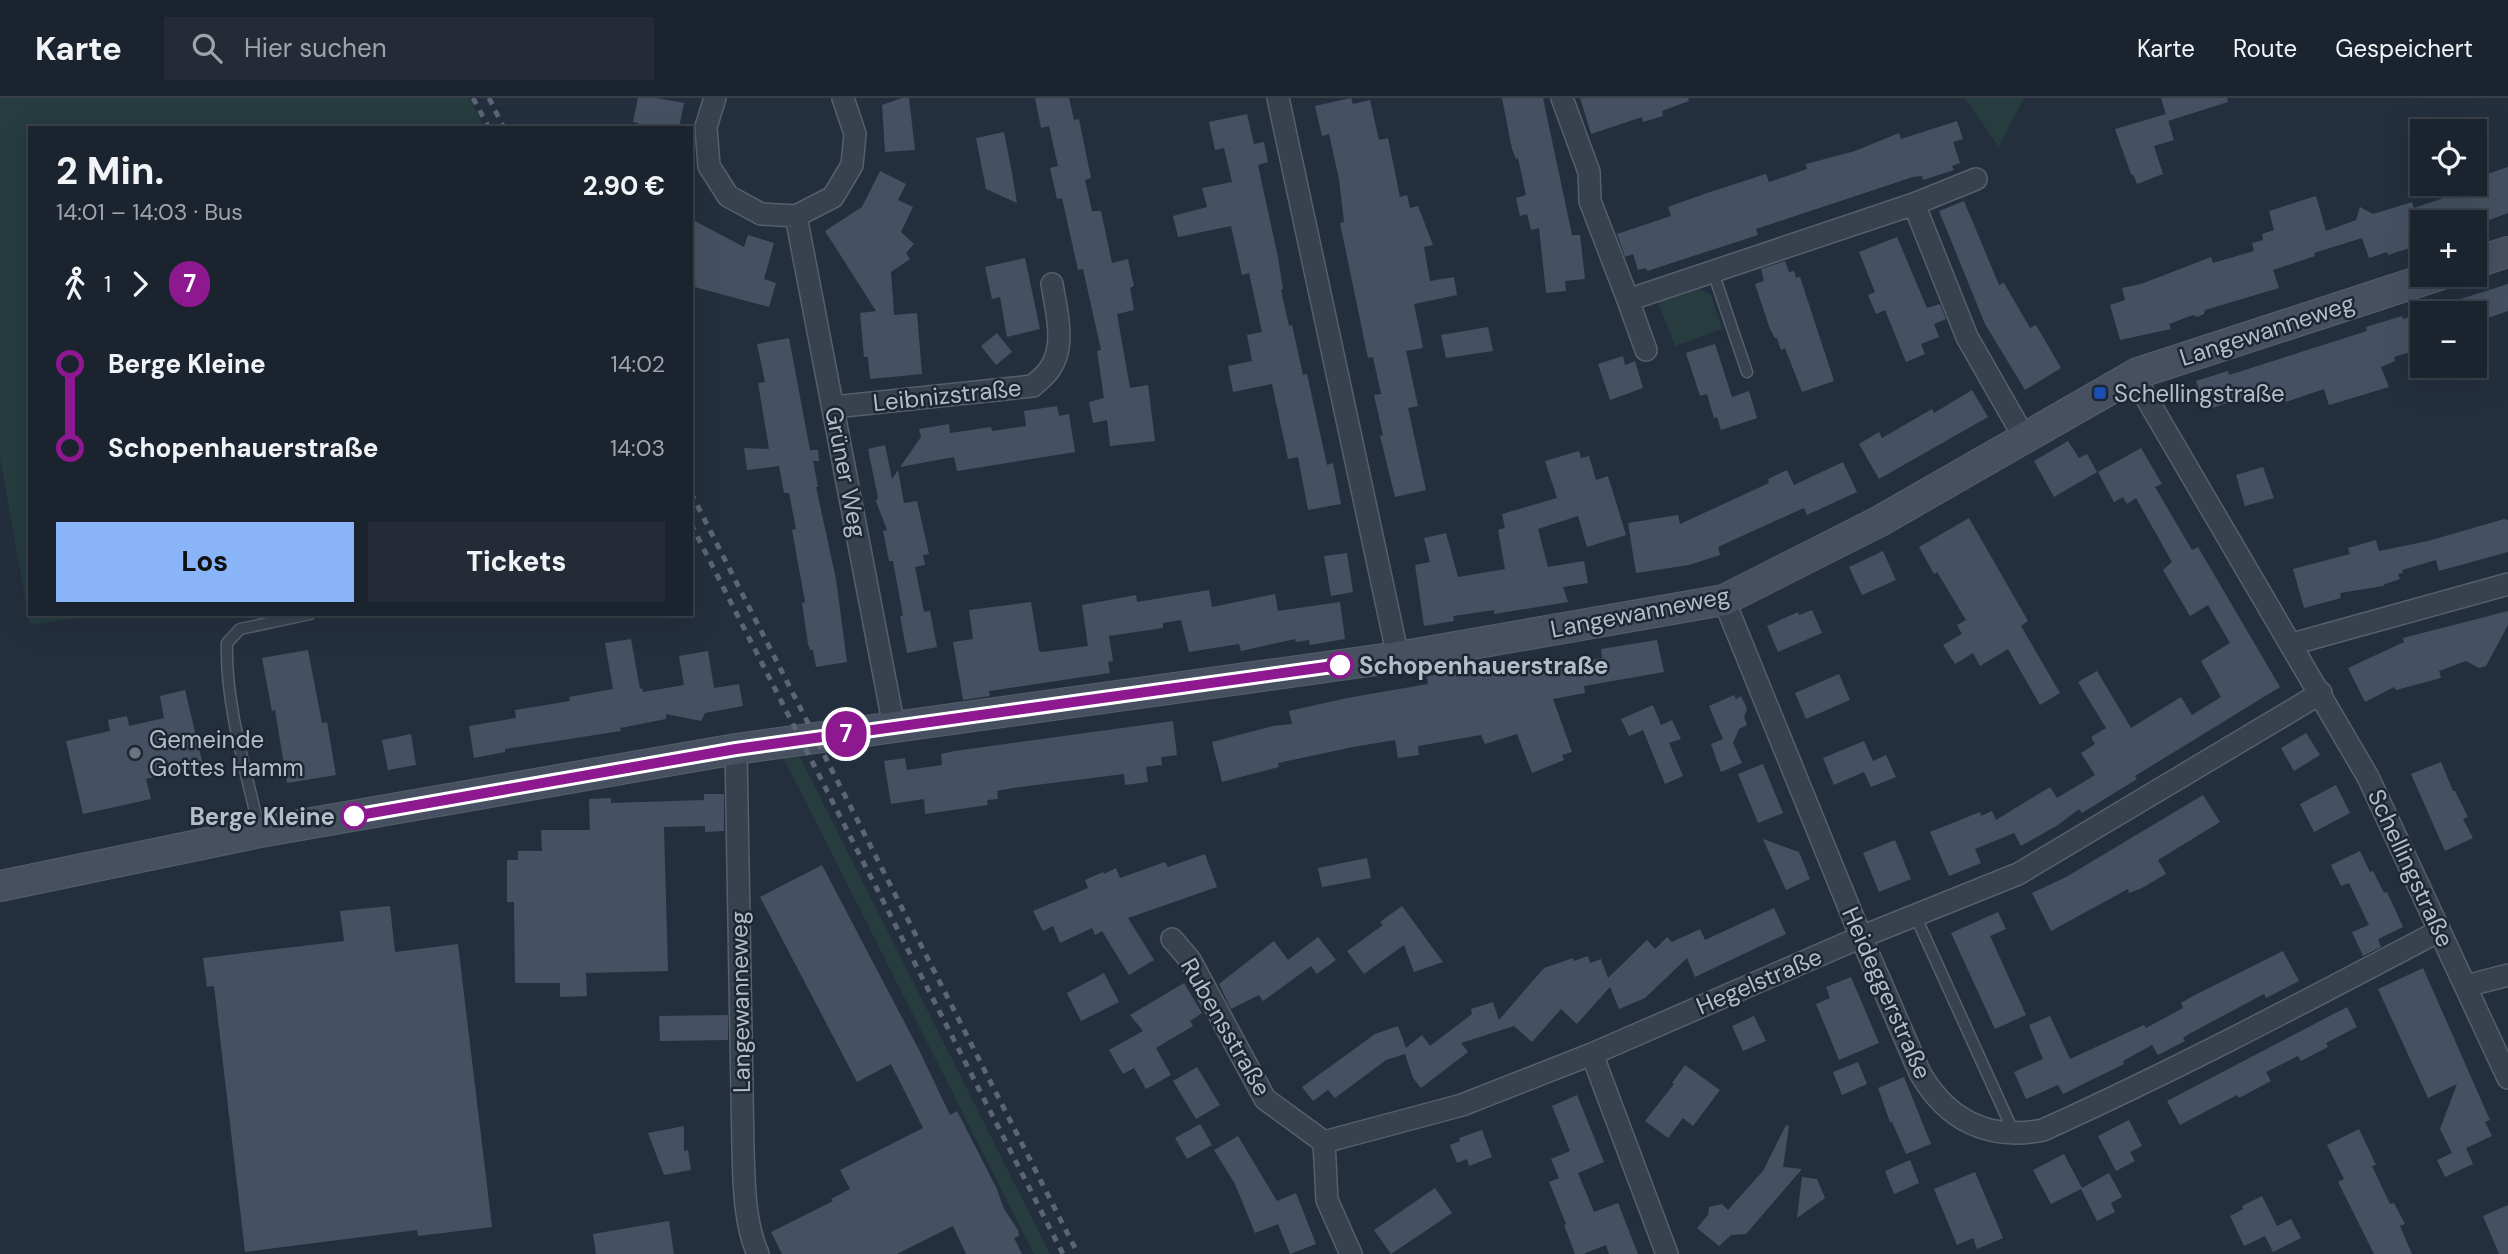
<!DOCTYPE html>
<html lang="de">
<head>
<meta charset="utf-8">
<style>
  :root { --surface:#1b232e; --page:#242b36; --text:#f1f3f6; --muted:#a0a4aa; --line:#39404a; --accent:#8ab4f8 }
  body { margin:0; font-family:"DM Sans",sans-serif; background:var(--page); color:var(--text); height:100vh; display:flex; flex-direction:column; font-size:26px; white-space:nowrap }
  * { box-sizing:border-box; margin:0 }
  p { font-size:23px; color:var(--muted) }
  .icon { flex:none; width:38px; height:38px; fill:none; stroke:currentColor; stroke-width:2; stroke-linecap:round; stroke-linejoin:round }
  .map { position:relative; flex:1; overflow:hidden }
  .details { position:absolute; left:28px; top:28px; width:665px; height:490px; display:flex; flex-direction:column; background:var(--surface); border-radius:0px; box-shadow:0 7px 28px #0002,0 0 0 2px var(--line) }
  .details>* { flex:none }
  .badge { padding:0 14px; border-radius:23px; font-size:24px; line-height:46px }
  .buttons { position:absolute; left:2410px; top:21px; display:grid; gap:14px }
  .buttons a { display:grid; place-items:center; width:77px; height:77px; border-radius:0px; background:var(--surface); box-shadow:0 7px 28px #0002,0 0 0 2px var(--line); font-size:35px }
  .map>.badge { position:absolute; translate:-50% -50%; box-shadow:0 0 0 4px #fff }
  .legs { display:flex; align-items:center; gap:10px; height:77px; padding:0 28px; font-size:23px }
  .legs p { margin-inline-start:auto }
  .overview { display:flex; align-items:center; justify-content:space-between; height:119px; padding:0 28px }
  h1 { font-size:38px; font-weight:700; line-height:52px }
  .button { display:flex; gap:14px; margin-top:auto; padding:14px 28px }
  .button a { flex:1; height:80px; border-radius:0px; background:var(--accent); color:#111; font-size:28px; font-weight:700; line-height:80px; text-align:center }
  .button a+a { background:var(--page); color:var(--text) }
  ul { padding:0 28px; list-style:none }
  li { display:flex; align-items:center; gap:24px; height:84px; font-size:26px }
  li i { display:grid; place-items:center; width:10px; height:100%; margin:0 9px; background:currentColor }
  li i::after { content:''; width:18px; height:18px; margin:-9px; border:5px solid; border-radius:50%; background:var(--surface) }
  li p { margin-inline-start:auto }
  li:first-child i { background:linear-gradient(#0000 50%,currentColor 0) }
  li:last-child i { background:linear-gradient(currentColor 50%,#0000 0) }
  header { display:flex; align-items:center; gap:42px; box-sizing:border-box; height:98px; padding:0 35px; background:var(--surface); border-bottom:2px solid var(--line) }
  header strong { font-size:33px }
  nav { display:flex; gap:38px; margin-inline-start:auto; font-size:24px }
  .search { width:490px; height:63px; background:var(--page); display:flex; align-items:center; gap:18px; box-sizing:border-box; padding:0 24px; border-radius:0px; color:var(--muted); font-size:26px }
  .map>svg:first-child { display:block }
  .green { fill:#263c3f }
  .building { fill:#455162 }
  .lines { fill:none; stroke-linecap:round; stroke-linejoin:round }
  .lane-casing { stroke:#565f6c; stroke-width:13 }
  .street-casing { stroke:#565f6c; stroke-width:24 }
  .secondary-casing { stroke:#565f6c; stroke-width:32 }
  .lane { stroke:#38414e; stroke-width:10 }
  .street { stroke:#38414e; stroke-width:21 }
  .secondary { stroke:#465061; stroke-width:30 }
  .rail { stroke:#5a6575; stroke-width:5; stroke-dasharray:7 7; stroke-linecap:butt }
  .line-1-casing { stroke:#fff; stroke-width:16 }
  .line-1 { stroke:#8d188f; stroke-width:10 }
  .transit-dot { fill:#1a4fb4; stroke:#1d2633; stroke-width:2.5 }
  .stop-1-dot { fill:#fff; stroke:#8d188f; stroke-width:3.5 }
  .worship-dot { fill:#6b7280; stroke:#1d2633; stroke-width:2.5 }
  .labels { text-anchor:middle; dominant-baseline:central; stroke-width:5; stroke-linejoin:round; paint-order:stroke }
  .street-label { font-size:24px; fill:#b4bcc9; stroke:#1d2633 }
  .poi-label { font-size:24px; fill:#b4bcc9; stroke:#1d2633; text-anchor:start }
  .stop-label { font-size:24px; font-weight:bold; fill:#b4bcc9; stroke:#1d2633; text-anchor:start }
</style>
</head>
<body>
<header>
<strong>Karte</strong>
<div class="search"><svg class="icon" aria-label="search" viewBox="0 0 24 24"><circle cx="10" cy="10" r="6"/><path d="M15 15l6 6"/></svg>Hier suchen</div>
<nav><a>Karte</a><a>Route</a><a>Gespeichert</a></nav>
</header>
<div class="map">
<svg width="2508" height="1156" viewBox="0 0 2508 1156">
  <rect width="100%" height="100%" fill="#242f3e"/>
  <path class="green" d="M0,0H469L485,30H30V516H110L30,527L0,359Z
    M1965,0H2024L1999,49Z
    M1699,190L1711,197L1722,231L1675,248L1658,204Z
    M798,655L1050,1156H1034L782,657Z"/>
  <path class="building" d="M638,0H656L684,5L679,30H638V25L633,24Z
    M902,0H909L915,52L885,54L882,7Z
    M1035,0H1069L1074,22L1079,21L1091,80L1085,82L1092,113H1101L1112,165L1128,161L1131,176L1134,188L1130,190L1134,212L1117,216L1130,290L1148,287L1155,343L1110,348L1107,322L1093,325L1089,304L1104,300L1097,253L1101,252L1083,171L1078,172L1062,100L1057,101L1050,70L1058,68L1049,28L1041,30Z
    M1351,0L1353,6L1370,2L1379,42L1388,40L1400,99L1407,97L1410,110L1418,108L1433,147L1424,149L1430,183L1454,179L1457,197L1414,206L1423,250L1406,253L1418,308L1408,310L1426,392L1395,399L1380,338L1383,337L1374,297L1381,296L1373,259L1368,260L1340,125L1344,124L1339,81L1329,36L1322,38L1315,8Z
    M1502,0H1543L1572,137H1580L1585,181L1565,183L1566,193L1546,195L1539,130L1531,132L1527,116L1520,118L1516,100L1526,97L1518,60L1516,61L1512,51Z
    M1580,0H1688L1689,3L1662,13L1663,18L1643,24L1642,19L1591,36Z
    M2161,0H2227L2228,4L2168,23Z
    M1247,16L1254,46L1264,44L1268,64L1258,67L1278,159L1283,191L1281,192L1289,228L1292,227L1303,277L1307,276L1327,367L1333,365L1341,406L1308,412L1298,359L1288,361L1272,286L1233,294L1228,268L1252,263L1247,237L1262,234L1249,175L1242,177L1231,128L1178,139L1173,118L1207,109L1202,90L1232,84L1224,50L1215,52L1209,24Z
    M2166,16L2174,42L2154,48L2163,76L2137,86L2134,78L2131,76L2115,31Z
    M1957,23L1963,41L1953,44L1960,65L1952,68L1954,72L1923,82L1922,78L1913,79L1756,131L1758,137L1647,173L1646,170L1638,172L1633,156L1625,159L1617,136L1671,118L1668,109L1707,95L1766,76L1769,84L1807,71L1806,66L1855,53L1899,35L1901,41Z
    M1004,34L1012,75L1017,105L986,91L976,40Z
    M2508,69V115L2484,124H2422V146L2388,157L2387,154L2369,160L2362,140L2314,155L2315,158L2273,172L2279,190L2205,212L2204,216L2197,219L2193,217L2169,226L2171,231L2120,242L2110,207L2125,202L2122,190L2141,186L2211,159L2213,165L2254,153L2252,145L2263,142L2262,136L2274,132L2269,113L2316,98L2326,133L2356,122L2360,109L2373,116L2412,104L2414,110L2464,93L2463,91L2483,85L2481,78Z
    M880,73L906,86L898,102L913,109L901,134L914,146L906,155L910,161L891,174L894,217L917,215L922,276L870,281L868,259H864L860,215L876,213L825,133L862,109Z
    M1964,103L1999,187L2004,185L2030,230L2036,227L2061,270L2025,292L1985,226L1939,113Z
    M691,121L744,149L748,137L774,145L764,181L776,185L769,209L691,188Z
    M1897,139L1927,210L1940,206L1946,221L1934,226L1939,239L1921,246L1925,256L1906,264L1885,212L1876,216L1868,197L1875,194L1859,154Z
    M1025,160L1040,231L1007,239L1000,199L992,201L985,169Z
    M1785,163L1789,174L1794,173L1796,180L1800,179L1834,283L1802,294L1785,250L1781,252L1777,240H1775L1770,231L1755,186L1764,183L1761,171Z
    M2508,186V213L2479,223L2476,215H2430L2429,211Z
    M2422,215V236L2409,240L2413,253L2394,259L2395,263L2381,269L2389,289L2329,307L2324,291L2286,304L2282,293L2262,299L2261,294L2206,312L2196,283L2228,273L2229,277L2367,233L2366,229L2402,218L2403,221Z
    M1488,229L1493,253L1446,260L1441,237Z
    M997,235L1012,254L996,267L981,248Z
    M789,240L810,352H818L819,363H813L818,389H816L836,481L847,564L816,569L813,552H810L808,546L802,505L805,504L792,432L796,431L789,395H784L779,368L747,372L744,350L769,351L758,285L765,284L757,246Z
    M1715,246L1732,299L1749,293L1757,320L1721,332L1717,319L1714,320L1707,296L1700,298L1686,255Z
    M1623,258L1625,267L1635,263L1643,290L1610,302L1598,266Z
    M1972,292L1988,319L1879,381L1859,346L1879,334L1882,340L1932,311L1934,315Z
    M1057,308L1059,318L1069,316L1075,354L957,373L954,359L900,369L921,339L919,331L949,326L950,335L991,329L992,333L1026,328L1024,313Z
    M2068,343L2079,360L2087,356L2097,374L2054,399L2034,363Z
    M885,347L892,381L898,372L904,405L917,403L929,456L923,457L925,467L915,469L924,514L930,513L937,549L907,555L900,518H903L893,463H889L883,433L887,432L876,403L878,400L868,351Z
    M2141,350L2162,386L2155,389L2192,452L2198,449L2280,589L2135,678L2137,681L2082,715L2079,711L2058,727L2021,748L2014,735L1975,751L1981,765L1949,778L1930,734L1980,714L1981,718L1992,713L1996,722L2050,689L2057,700L2095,677L2081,655L2095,646L2091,639L2106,630L2078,584L2097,573L2131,630L2181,599L2192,617L2221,599L2201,563L2230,545L2208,507L2190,518L2163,472L2172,464L2136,400L2127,406L2123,399L2114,404L2098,374Z
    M1579,353L1581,360L1589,358L1596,382L1608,378L1626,437L1587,449L1578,418L1538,431L1548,469L1584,463L1588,485L1563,489L1568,504L1494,516V512L1453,518L1454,523L1424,528L1415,467L1430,464L1424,440L1446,435L1458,479L1505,471L1498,432L1505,430L1502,416L1557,400L1545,363Z
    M1843,364L1857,394L1807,417L1804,410L1742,438L1718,449L1720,457L1689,467L1636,475L1628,425L1678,417L1680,426L1769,385L1768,381L1787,372L1794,387Z
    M2263,369L2274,400L2245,408L2236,377Z
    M1969,420L2028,523L2021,528L2060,595L2040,607L2008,551L1980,568L1973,555L1955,566L1943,547L1962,536L1957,527L1966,522L1937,474L1934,476L1919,449Z
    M2504,421L2508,422V454L2439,473L2436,462L2402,472L2403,475L2398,476L2400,481L2385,486L2383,488L2340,495L2341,500L2304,510L2293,471L2350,456L2348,450L2376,442L2379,453L2428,443Z
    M1883,453L1896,482L1862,497L1849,469Z
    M1347,455L1353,494L1331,498L1324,458Z
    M1209,492L1212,509L1275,496L1278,513L1340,504L1345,541L1310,547L1309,542L1296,544L1295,541L1241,553L1239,546L1189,554L1181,522L1163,525V530L1109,538L1113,563L1108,564L1110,575L989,593L990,598L963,602L953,544L973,541L969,512L1031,504L1039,553L1042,554L1088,548L1082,507L1136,497L1137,504Z
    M1812,512L1822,535L1778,554L1767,528L1798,514L1799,517Z
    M2508,513V527L2486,568L2479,570L2466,563L2439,573L2441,580L2396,592L2394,589L2365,604L2348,570L2404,544L2403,540Z
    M631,541L640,591L642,590L643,594L684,587L679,558L708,553L714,590L739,586L743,608L705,615L701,623L666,616V621L620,630L621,633L505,651V654L474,660L469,628L516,620L515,612L570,603L569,599L613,591L605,545Z
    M1657,542L1664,574L1584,588L1585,595L1553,601L1572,654L1562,657L1564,662L1532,675L1517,636L1485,646L1481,637L1418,648L1419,657L1398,660L1395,642L1353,649L1278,665L1279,669L1222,684L1212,644L1273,628L1292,626L1289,613L1347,600L1428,586L1427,578L1529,562L1531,572L1602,560L1601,551Z
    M308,552L322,625L327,624L336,677L287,685L275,612L272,613L262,560Z
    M1839,576L1850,602L1806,621L1795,595Z
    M185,592L203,667L146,681L151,701L83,716L66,643L110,633L108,622L127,618L129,628L164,620L160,598Z
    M1734,597L1736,601L1741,598L1747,611L1744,619L1747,627L1739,631L1733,645L1742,665L1721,674L1711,646L1723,641L1709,608Z
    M1653,607L1661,627L1672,622L1681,641L1669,645L1683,678L1665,686L1643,632L1629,638L1621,621Z
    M1173,623L1177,657L1161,659L1162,667L1146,669L1148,684L1125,687L1124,676L1013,690L997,693L998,701L987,702L988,707L925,716L924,701L891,706L884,663L905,660L907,672L942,667L941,656L955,653Z
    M2306,635L2320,657L2294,673L2281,650Z
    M411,636L416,667L388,672L382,642Z
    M1864,643L1873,663L1886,657L1896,679L1871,689L1864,674L1834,687L1823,660Z
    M2441,664L2453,693H2455L2468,719L2463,721L2473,740L2445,753L2411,676Z
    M1763,666L1783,715L1758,725L1738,676Z
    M2336,687L2350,715L2314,734L2300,706Z
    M704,696H724V733L705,734V728L664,729L668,873L586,875L587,898L560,899V885H515L514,804H507V762H518V753H542L541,732H590L589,701L611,700V705L704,702Z
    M2203,697L2220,724L2158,762L2166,776L2142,790L2129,795L2128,791L2051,833L2032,795L2066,779Z
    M1763,741L1799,754L1810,781L1786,792Z
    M1895,742L1911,781L1879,794L1863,755Z
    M2360,753L2370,774L2373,773L2384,795L2387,794L2403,829L2378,841L2381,849L2363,858L2352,834L2369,827L2349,785L2341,788L2331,767Z
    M1205,756L1217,789L1128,820L1154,862L1129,877L1102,833L1095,837L1092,830L1060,845L1053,828L1043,833L1033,813L1088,790L1085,782L1103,774L1104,776L1116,770L1120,780L1165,764L1168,769Z
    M1367,760L1371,780L1322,789L1318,770Z
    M822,767L919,952L950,1017L957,1013L996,1089L1004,1111L1018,1132L1019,1138L1014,1140L1022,1156H966L953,1128L897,1156H782L771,1134L833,1103L831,1101L850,1091L840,1072L923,1030L891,966L857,984L760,799Z
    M390,808L395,854L458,846L492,1129L418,1138L417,1132L245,1154L214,888L207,889L203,860L344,843L340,813Z
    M1402,808L1443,864L1414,874L1404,847L1364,876L1347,853L1383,827L1380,824Z
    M1774,810L1786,836L1695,879L1687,860L1645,900L1619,911L1610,889L1577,926L1561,911L1532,944L1514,928L1461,945L1468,954L1421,990L1413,980L1405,956L1386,962L1335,1000L1328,992L1313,1003L1302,989L1375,936L1398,928L1406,950L1422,937L1430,948L1472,916L1471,911L1493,904L1499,922L1544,870L1573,860L1574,863L1588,858L1590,865L1601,861L1608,880L1647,842L1655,851L1667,839L1672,844L1700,831L1705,842Z
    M1998,814L2006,831L1990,838L2026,917L1995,931L1951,835Z
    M1318,839L1336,862L1317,876L1311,868L1263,903L1259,897L1231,911L1219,886L1274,843L1288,862Z
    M2283,853L2299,883L2266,900L2264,896L2187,937L2183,940L2185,943L2158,957L2152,947L2123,963L2124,966L2063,996L2058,987L2026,1001L2014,974L2043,961L2029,927L2050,918L2070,961L2144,927L2146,930L2183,910L2181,905L2193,898Z
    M2423,870L2490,1022L2485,1024L2492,1038L2466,1050L2473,1066L2445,1079L2437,1062L2452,1055L2440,1031L2457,986L2428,1000L2378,891Z
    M1104,875L1119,904L1081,923L1067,895Z
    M1851,879L1879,945L1839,962L1816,906L1830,900L1826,889Z
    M1184,885L1202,915L1190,923L1193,928L1156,950L1171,977L1146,991L1134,970L1123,976L1109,952L1143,933L1130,917Z
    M2347,909L2357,929L2326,945L2328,949L2301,963L2298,958L2266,974L2271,983L2239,1000L2237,997L2180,1027L2167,1003Z
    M728,917V942L660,943L659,918Z
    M1754,918L1766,943L1743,953L1732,928Z
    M1858,964L1867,986L1842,997L1833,974Z
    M1685,967L1720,992L1693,1028L1683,1020L1668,1040L1645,1023L1674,986L1672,985Z
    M1197,969L1220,1007L1196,1021L1173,983Z
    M1904,979L1931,1046L1906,1056L1892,1024H1890L1878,990Z
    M1577,997L1604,1064L1578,1075L1594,1114L1618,1105L1638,1156H1609L1606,1147L1583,1156H1575L1564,1127L1566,1126L1549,1084L1559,1080L1551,1061L1570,1053L1552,1008Z
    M2129,1022L2142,1048L2130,1054L2135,1063L2116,1073L2098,1038Z
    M1200,1026L1212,1047L1187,1061L1175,1040Z
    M1786,1027L1789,1028L1783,1069L1802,1071L1746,1136L1731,1137L1719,1148L1697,1130L1708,1117L1709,1109L1722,1106L1728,1112L1763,1073Z
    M684,1028V1053L688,1052L691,1072L664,1077L648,1035Z
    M2359,1031L2376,1067L2372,1068L2390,1106L2394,1105L2405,1126L2400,1128L2412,1156H2374L2338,1084L2344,1081L2327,1047Z
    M1482,1032L1492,1059L1469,1068L1467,1061L1457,1065L1450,1047L1460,1043L1459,1040Z
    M1238,1038L1277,1103L1296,1095L1316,1146L1290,1156L1278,1126L1255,1135L1235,1086L1214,1052Z
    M2064,1056L2082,1090L2109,1075L2122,1099L2111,1105L2115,1114L2097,1123L2081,1091L2051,1106L2033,1072Z
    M1910,1062L1919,1085L1894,1096L1885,1073Z
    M1975,1074L2003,1140L1977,1151L1973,1140L1957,1147L1934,1091Z
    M1802,1079L1817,1081L1825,1100L1797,1120Z
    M1435,1090L1452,1115L1391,1156L1374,1132Z
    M2262,1098L2277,1128L2291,1121L2301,1140L2273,1154L2265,1138L2244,1148L2230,1118L2243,1111L2242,1108Z
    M2508,1107V1156H2499L2483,1118Z
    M669,1123L674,1156H596L593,1136Z"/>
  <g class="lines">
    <defs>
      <path id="lane" d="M1713,174L1747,274
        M259,731C246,672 225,605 227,545L240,531L310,516
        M1915,817L2014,1035"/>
      <path id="street" d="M715,0L706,29L709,68L728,98L761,116L796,118L833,99L852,67L855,36L843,0
        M1278,0L1398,559
        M1562,0L1589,74L1590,103L1628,202L1914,106L1967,239L2024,339
        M1914,106L1976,81
        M796,118L894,629
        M1628,202L1646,252
        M2133,277L2368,679L2508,980
        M834,309L1033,288C1038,283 1045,278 1049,272C1067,248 1056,212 1052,186
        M1724,502L1861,839L1920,975C1947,1022 1988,1043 2043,1032C2178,971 2308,902 2439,833
        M2292,546L2508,486
        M736,651L743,1051C744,1085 744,1124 758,1156
        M1172,841L1190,862L1265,1001L1324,1044L1327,1102L1351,1156
        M2466,888L2508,877
        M1592,956L1667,1156
        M1324,1044L1462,1007L1592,956L1861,839L2018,776L2321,595"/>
      <path id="secondary" d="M2474,165L2508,154
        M0,788L260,734L736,651L1398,559L1724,502L1880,423L2138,275L2439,177"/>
    </defs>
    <use href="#lane" class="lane-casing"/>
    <use href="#street" class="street-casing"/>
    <use href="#secondary" class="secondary-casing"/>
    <use href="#lane" class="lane"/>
    <use href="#street" class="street"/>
    <use href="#secondary" class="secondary"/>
    <path class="rail" d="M473,0L489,30
      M489,0L504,30
      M691,395L1078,1156
      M691,426L1063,1156"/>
  </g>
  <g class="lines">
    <defs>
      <path id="line-1" d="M354,718L736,651L1340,567"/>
    </defs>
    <use href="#line-1" class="line-1-casing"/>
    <use href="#line-1" class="line-1"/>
  </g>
  <rect class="transit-dot" x="2093" y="288" width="14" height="14" rx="3.5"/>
  <g class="stop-1-dot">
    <circle cx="1340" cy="567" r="12"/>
    <circle cx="354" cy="718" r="12"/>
  </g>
  <circle class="worship-dot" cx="135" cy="655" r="7"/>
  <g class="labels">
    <g class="street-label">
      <text transform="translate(2267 232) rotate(-18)">Langewanneweg</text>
      <text transform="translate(947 297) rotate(-6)">Leibnizstraße</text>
      <text transform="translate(846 374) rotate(79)">Grüner Weg</text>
      <text transform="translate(1640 514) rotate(-11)">Langewanneweg</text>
      <text transform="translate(2411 770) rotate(65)">Schellingstraße</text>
      <text transform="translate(1759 883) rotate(-23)">Hegelstraße</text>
      <text transform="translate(1887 895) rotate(66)">Heideggerstraße</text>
      <text transform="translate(740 904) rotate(-91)">Langewanneweg</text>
      <text transform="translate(1226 929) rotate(60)">Rubensstraße</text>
    </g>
    <g class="poi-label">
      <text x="2114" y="295">Schellingstraße</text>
      <text x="149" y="641">Gemeinde<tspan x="149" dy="28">Gottes Hamm</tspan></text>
    </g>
    <g class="stop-label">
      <text x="1359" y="567">Schopenhauerstraße</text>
      <text x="335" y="718" text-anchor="end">Berge Kleine</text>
    </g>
  </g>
</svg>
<div class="buttons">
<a><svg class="icon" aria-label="locate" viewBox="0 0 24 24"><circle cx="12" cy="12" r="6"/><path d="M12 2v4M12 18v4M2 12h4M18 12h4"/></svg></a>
<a>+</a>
<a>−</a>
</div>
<b class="badge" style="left:846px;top:636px;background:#8d188f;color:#fff">7</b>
<section class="details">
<div class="overview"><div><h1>2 Min.</h1><p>14:01 – 14:03 · Bus</p></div><b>2.90 €</b></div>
<div class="legs"><svg class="icon" aria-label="walk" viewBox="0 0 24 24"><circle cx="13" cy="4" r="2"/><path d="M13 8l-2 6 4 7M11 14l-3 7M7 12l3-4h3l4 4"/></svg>1<svg class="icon" aria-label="forward" viewBox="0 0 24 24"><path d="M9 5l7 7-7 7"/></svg><b class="badge" style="background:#8d188f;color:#fff">7</b></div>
<ul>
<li><i style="color:#8d188f"></i><b>Berge Kleine</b><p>14:02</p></li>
<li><i style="color:#8d188f"></i><b>Schopenhauerstraße</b><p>14:03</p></li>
</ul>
<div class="button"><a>Los</a><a>Tickets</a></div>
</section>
</div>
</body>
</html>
